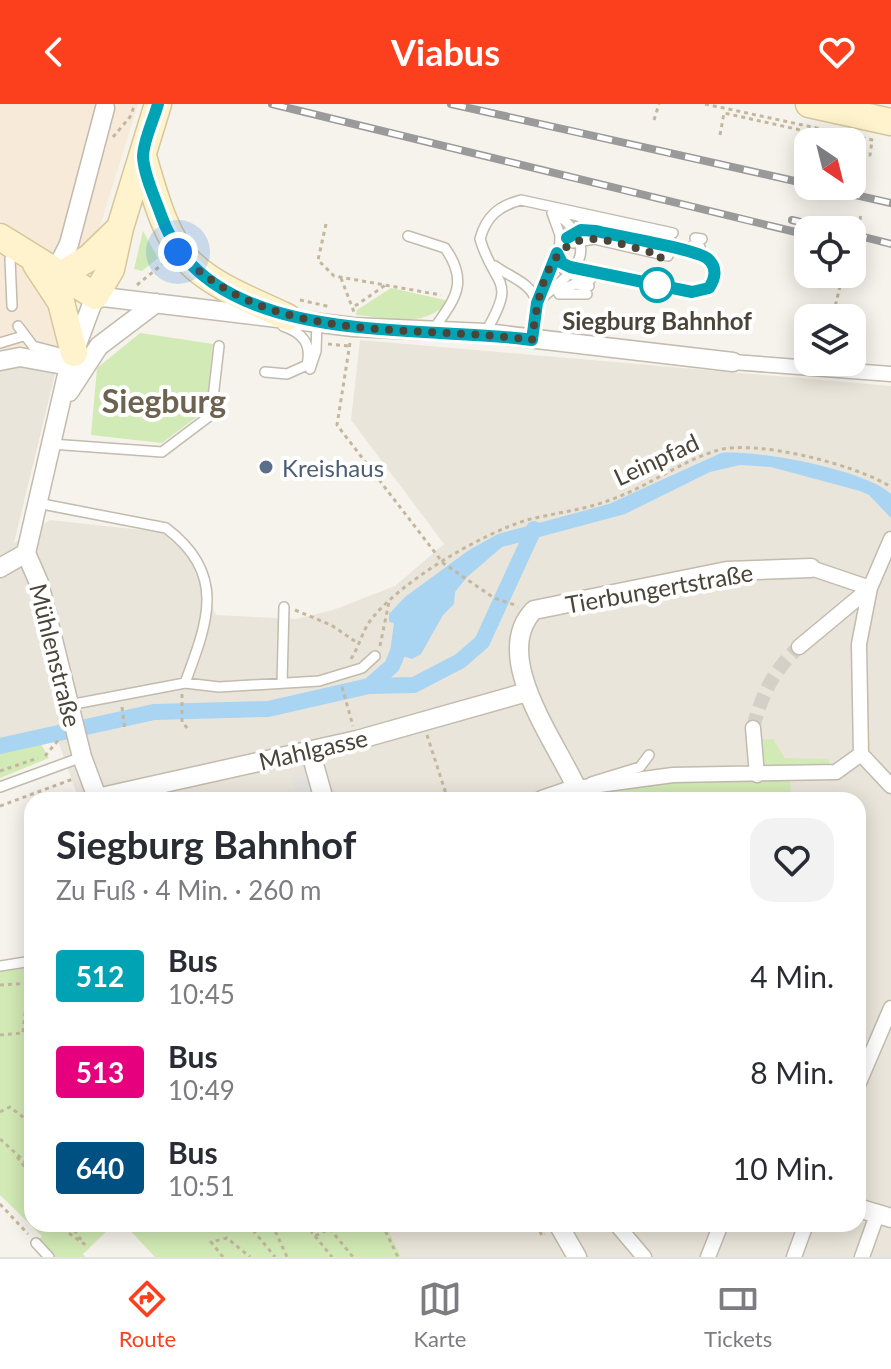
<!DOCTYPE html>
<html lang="de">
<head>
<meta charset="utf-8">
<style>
  :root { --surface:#fff; --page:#f2f2f3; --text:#2b2b33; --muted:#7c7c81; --line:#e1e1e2; --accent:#fc3f1d }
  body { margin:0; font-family:Lato,sans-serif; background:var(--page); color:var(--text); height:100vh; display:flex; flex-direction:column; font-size:30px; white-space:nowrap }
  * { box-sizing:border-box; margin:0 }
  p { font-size:26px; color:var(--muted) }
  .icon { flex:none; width:44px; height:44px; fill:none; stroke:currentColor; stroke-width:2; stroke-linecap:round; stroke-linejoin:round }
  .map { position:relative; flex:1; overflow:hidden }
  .panel { position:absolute; left:24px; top:688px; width:842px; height:440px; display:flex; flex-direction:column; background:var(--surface); border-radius:24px; box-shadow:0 4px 20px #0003 }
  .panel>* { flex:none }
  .badge { padding:0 16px; border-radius:6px; font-size:28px; line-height:52px }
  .needle { width:52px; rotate:145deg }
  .buttons { position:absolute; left:794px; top:24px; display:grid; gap:16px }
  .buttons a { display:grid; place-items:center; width:72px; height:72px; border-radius:16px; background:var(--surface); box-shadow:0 4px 20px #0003; font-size:40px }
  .you { position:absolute; width:40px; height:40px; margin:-20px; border:6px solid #fff; border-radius:50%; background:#1a73e8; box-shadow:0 0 0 12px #1a73e833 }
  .map>.badge { position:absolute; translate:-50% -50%; box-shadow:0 0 0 4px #fff }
  .round { display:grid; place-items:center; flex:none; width:84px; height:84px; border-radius:24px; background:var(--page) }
  .head { display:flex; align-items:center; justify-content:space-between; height:136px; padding:0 32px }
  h1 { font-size:38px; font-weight:700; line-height:60px }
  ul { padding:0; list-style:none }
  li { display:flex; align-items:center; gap:24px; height:96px; padding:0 32px }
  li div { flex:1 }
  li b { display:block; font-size:30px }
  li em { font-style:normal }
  li .badge { min-width:88px; font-weight:700; text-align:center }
  header { display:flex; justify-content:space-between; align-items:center; height:104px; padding:0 32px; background:var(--accent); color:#fff; font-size:36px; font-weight:700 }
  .dock { display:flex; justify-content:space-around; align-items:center; height:112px; border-top:2px solid var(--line); background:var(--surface); font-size:22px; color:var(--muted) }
  .dock a { display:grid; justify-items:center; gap:4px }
  .dock .on { color:var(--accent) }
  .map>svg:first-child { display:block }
  .residential { fill:#eae5da }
  .commercial { fill:#f7ead8 }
  .green { fill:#d2eab5 }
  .parking { fill:#e5e3e0 }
  .water { fill:#a9d4f2 }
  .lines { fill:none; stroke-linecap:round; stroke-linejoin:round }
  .canal { stroke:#a9d4f2; stroke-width:16 }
  .pedestrian-tunnel { stroke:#d4d0c8; stroke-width:14; stroke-dasharray:14 7; stroke-linecap:butt }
  .service-casing { stroke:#c2bbae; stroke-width:12 }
  .pedestrian-casing { stroke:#c2bbae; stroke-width:17 }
  .minor-casing { stroke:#c2bbae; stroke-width:21 }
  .secondary-casing { stroke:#d6c79b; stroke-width:29 }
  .path { stroke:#c4b79f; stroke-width:3; stroke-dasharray:4 4; stroke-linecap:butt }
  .service { stroke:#fff; stroke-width:9 }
  .pedestrian { stroke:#fff; stroke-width:14 }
  .minor { stroke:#fff; stroke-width:18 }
  .secondary { stroke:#fff3cd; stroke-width:26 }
  .rail-casing { stroke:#9a9a9a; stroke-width:8 }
  .rail { stroke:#fff; stroke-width:5; stroke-dasharray:15; stroke-linecap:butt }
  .line-casing { stroke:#fff; stroke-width:18 }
  .line { stroke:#00a3b4; stroke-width:12 }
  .walk { stroke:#4b4439; stroke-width:8; stroke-dasharray:0 14.4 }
  .stop-dot { fill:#fff; stroke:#00a3b4; stroke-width:4 }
  .service-dot { fill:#5c6f8a; stroke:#fff; stroke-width:3 }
  .labels { text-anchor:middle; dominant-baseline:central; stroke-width:8; stroke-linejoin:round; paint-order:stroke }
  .stop-label { font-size:24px; font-weight:bold; fill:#4b4439; stroke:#fff }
  .street-label { font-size:24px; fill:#4b4439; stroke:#fff }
  .service-label { font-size:24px; fill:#4e5e75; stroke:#fff; text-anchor:start }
  .district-label { font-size:32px; font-weight:bold; fill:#6e6250; stroke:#fff }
</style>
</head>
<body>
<header><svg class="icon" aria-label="back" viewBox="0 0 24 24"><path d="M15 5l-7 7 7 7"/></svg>Viabus<svg class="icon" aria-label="heart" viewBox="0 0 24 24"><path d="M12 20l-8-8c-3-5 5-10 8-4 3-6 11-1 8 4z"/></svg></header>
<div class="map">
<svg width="891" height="1153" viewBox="0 0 891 1153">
  <rect width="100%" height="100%" fill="#f6f3ec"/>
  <path class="residential" d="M360,236L891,282V1153H401L386,1120H858V696H79L56,631L0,644V258H58L14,439L50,416L161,428L186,447L216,511L296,515L333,506L395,482L444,440L351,316Z"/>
  <path class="commercial" d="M0,0H138L58,258H0V123L3,118L0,116Z"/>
  <path class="green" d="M143,127L158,154L142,167L134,165Z
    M391,184L449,197C425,225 389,214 356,211L357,206Z
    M140,229L213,240L206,306L162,339L91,331L97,264Z
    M773,635L785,654L829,655V663L762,664L757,636Z
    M41,640L49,654L0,674V649Z
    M674,674L790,675L791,696H595L593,691Z
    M32,863V1120H114L83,1150L85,1153H52L37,1138L42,1132L0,1091V867Z
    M124,1120H386L401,1153H155Z"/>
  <path class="parking" d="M309,666L317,696H298L291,671Z"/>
  <path class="water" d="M721,349C756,345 866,366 891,390V414L869,391L860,387L771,363L740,361L710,368L625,410L502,443L467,473L455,488L454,500L443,511L421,550L412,555L400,551L397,560L389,556L394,519L389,518V510L405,493L469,446L498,430L609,400Z"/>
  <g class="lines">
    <path class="canal" d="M369,582L414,581L460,557L482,538L534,425
      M0,642L154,608L268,605L369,582L392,562L402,538"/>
    <path class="pedestrian-tunnel" d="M753,624C762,590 773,567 799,543"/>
    <defs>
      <path id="service" d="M558,107L671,137
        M552,109L560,131L559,161L569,170L591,175
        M408,132L445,144C470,179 454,196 433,226
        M695,134L702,135
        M573,139L594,135L668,152
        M693,141L700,143
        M691,148L698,150
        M495,162C511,174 531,178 537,199
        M573,164L593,167
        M557,187L575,180L589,182
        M559,190H587
        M540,196C569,169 604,151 560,112
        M12,202L10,155L14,146
        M18,222L33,242L71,252
        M485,229C518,173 495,185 480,135C486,112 499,102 521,96L673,129
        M532,236C535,210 551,129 583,126C606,124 646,139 670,144
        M0,239L23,232
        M310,265L316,247L317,218
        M265,268L287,270L307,261C312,240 303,229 283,222
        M51,340L162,348L211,311L219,242
        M37,399L166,424C227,470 208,517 185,579
        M282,579L284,503
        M69,601L185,579L219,583L319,577L362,564L375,552
        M591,678L640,663L649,651
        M0,683L82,653
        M0,862L32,857
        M36,1139L49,1153"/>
      <path id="pedestrian" d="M733,258L891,270
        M891,435L870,484L859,540L861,650L891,682
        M811,464L870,484
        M799,543L870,484
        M753,624L757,671
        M577,684L673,671L836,668L861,650
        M858,981L891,904
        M616,1120L644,1153
        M708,1153L721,1120
        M794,1153L806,1120
        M862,1153L877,1111"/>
      <path id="minor" d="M56,166L69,140L105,4
        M0,257L20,253L69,262
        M69,288L99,242L156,199
        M26,449L69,262L95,192L353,223L485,229L733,258
        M26,449L39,479L82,653L98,696
        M0,464L26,449
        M310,646L324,696
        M97,694L357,636L527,588
        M542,696L577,684
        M582,696C563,646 487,554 534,506L727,467L811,464
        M858,1104L891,1114
        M558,1120L577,1153"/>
      <path id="secondary" d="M809,0L891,18
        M143,52C174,162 184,167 287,213
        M0,133L95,192L111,165L120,124L158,0
        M36,160L61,198L74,249
        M62,170L89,154L120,124"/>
    </defs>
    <use href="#service" class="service-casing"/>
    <use href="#pedestrian" class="pedestrian-casing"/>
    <use href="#minor" class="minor-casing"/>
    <use href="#secondary" class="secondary-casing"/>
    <path class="path" d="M705,0L877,37
      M654,16L659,0
      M720,31L724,9L841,35L843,31
      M113,33L130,13L135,0
      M861,62L864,51H870L872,37
      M860,116L861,110
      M326,120L318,156L334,172L441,191
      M857,128L858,123
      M863,167V165
      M341,174L354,208
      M798,178L819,175L841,180
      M137,181L165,158
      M300,196L331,203
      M355,202L387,180
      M841,205L835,203L843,170
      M832,214L835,203
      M350,239L337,321L443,459L494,494L518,502
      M328,240L349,242
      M295,506L331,521L359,540
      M380,542L389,498
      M351,555C359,543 362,528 370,517C399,478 481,430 527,416C554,409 584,406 610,396C647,383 678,359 715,347C754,334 857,361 891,383
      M342,583L353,622
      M182,590V618L188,625
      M122,603L125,627
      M427,631L448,696
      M45,652L60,634
      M0,667L38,654
      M0,702L73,675
      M0,881L32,879
      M23,928L26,902L32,901
      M0,931L32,928
      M0,1008L10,1003L32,1020
      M0,1035L32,1064
      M17,1053L32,1072
      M0,1100L28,1130
      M29,1109L32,1107
      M56,1120L87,1142
      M69,1120L84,1139
      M248,1120L275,1153
      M272,1120L287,1153
      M305,1120L315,1132L330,1125L353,1153
      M382,1120L398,1153
      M537,1120L542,1132L545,1130
      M315,1132L332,1153
      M223,1153L211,1138L227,1134L250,1153"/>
    <use href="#service" class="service"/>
    <use href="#pedestrian" class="pedestrian"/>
    <use href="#minor" class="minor"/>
    <use href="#secondary" class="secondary"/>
    <defs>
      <path id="rail" d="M272,0L808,131
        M451,0L808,80
        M816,82L891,99
        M792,116L834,126
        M852,130L891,140"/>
    </defs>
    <use href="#rail" class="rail-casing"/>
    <use href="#rail" class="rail"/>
  </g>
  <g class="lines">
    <defs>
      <path id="line" d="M158,0C154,15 143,37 143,53C144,71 155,94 161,111C207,246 420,220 532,236L537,199L557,149L562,159L570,163L692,188L709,184C715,175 718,164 708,155C697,145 616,132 596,127L581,126L567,134"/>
    </defs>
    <use href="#line" class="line-casing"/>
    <use href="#line" class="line"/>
    <path class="walk" d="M178,148C272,244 411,219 532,236C537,199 545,133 594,135C615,136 639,146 661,151L657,181"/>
  </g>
  <circle class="stop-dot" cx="657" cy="181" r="16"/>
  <circle class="service-dot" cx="266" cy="363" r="8"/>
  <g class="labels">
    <g class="stop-label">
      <text x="657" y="216">Siegburg Bahnhof</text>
    </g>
    <g class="street-label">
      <text transform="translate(656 355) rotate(-25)">Leinpfad</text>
      <text transform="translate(659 484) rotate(-10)">Tierbungertstraße</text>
      <text transform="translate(56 551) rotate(76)">Mühlenstraße</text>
      <text transform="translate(313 645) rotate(-13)">Mahlgasse</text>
    </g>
    <g class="service-label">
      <text x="282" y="363">Kreishaus</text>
    </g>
    <g class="district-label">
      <text x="164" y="296">Siegburg</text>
    </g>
  </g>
</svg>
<div class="buttons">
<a><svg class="needle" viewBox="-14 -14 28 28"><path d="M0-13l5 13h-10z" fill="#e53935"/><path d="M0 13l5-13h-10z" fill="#7c7c81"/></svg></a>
<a><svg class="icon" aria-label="locate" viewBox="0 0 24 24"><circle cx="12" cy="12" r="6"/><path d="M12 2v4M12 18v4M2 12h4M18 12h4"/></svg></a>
<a><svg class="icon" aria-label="layers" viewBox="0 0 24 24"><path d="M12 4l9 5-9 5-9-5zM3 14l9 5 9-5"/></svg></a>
</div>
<div class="you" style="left:178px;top:148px"></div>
<section class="panel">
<div class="head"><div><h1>Siegburg Bahnhof</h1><p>Zu Fuß · 4 Min. · 260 m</p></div><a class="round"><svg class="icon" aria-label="heart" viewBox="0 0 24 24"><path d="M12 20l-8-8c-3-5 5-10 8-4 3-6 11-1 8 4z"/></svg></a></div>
<ul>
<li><span class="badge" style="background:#00a3b4;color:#fff">512</span><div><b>Bus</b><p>10:45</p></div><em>4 Min.</em></li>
<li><span class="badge" style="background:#e6007e;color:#fff">513</span><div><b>Bus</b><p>10:49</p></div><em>8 Min.</em></li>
<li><span class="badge" style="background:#005081;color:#fff">640</span><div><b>Bus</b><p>10:51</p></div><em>10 Min.</em></li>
</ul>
</section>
</div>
<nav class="dock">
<a class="on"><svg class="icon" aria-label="directions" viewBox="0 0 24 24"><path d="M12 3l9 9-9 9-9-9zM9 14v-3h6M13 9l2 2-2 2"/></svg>Route</a>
<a><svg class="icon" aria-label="map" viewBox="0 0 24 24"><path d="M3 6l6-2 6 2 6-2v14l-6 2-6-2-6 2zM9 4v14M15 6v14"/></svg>Karte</a>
<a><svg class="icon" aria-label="tickets" viewBox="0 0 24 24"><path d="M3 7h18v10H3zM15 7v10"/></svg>Tickets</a>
</nav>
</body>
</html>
